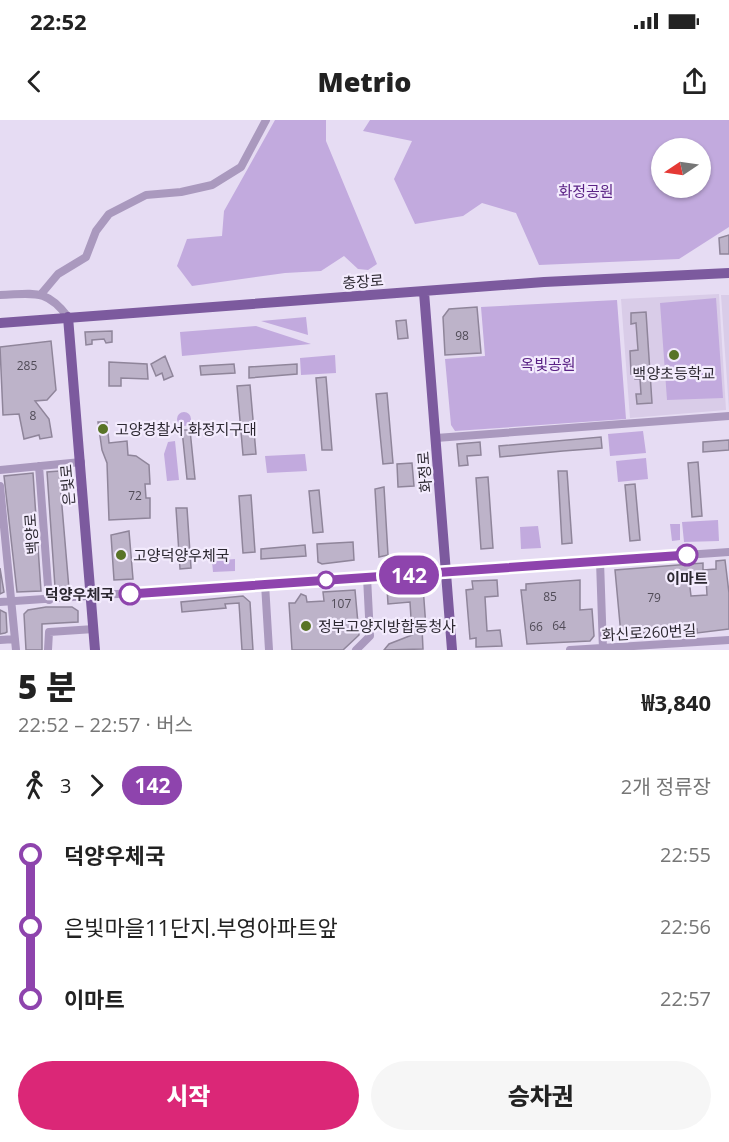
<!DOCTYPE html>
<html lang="ko">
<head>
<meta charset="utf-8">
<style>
  :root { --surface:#fff; --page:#f6f6f6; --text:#222; --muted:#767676; --accent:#db2777 }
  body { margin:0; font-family:"Open Sans","Noto Sans KR",sans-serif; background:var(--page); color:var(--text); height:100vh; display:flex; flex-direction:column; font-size:22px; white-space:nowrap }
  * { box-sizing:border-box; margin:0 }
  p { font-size:20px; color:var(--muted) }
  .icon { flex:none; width:33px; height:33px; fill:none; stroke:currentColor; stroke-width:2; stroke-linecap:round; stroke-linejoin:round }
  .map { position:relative; height:530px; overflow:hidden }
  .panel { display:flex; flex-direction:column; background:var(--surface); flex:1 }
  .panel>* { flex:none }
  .badge { padding:0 12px; border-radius:20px; font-size:21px; line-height:39px }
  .needle { width:39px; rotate:257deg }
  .buttons { position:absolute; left:651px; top:18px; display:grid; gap:12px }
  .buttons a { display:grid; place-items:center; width:60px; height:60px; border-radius:50%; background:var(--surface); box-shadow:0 2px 4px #0004; font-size:30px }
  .map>.badge { position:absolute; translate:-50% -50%; box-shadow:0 0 0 3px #fff }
  .legs { display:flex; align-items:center; gap:9px; height:66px; padding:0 18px; font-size:20px }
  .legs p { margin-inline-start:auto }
  .headline { display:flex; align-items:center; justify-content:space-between; height:102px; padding:0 18px }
  h1 { font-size:33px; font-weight:800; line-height:45px }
  .primary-button { display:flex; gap:12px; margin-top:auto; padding:12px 18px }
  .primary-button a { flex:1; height:69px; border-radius:36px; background:var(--accent); color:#fff; font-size:24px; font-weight:800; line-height:69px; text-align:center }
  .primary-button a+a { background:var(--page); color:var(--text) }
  ul { padding:0 18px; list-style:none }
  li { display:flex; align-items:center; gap:21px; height:72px; font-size:22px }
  li i { display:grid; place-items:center; width:9px; height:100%; margin:0 8px; background:currentColor }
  li i::after { content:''; width:15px; height:15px; margin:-8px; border:4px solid; border-radius:50%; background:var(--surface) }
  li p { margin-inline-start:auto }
  li:first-child i { background:linear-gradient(#0000 50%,currentColor 0) }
  li:last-child i { background:linear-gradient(currentColor 50%,#0000 0) }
  .status { display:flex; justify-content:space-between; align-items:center; height:42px; padding:0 30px; background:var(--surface); direction:ltr }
  .status svg { height:16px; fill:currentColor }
  header { display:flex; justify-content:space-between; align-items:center; height:78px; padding:0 18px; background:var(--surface); font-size:27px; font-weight:800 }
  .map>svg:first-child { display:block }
  .built { fill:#d9cce8 }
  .green { fill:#c2aade; fill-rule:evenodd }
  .building { fill:#bdb3c9; stroke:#8f859a; stroke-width:1.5; fill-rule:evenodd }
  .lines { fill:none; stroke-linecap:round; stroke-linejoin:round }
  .minor { stroke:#aa99be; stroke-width:8 }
  .major { stroke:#7c5a9e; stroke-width:10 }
  .line-1-casing { stroke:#fff; stroke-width:14 }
  .line-1 { stroke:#8e44ad; stroke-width:9 }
  .poi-dot { fill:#597427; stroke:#f3ebfd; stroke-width:2 }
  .stop-1-dot { fill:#fff; stroke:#8e44ad; stroke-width:3 }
  .labels { text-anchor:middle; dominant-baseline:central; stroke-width:4.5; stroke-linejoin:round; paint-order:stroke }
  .number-label { font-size:12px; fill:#504b57 }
  .park-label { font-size:15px; fill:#5a2285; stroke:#f3ebfd }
  .street-label { font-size:15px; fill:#2c2831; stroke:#f3ebfd }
  .poi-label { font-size:15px; fill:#2c2831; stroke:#f3ebfd; text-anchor:start }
  .stop-label { font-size:15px; font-weight:bold; fill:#2c2831; stroke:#f3ebfd }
</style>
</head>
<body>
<div class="status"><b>22:52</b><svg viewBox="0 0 49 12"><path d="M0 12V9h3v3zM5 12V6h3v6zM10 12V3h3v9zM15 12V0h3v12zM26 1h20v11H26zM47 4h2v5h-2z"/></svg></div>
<header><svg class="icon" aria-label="back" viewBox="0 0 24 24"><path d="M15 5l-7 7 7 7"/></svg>Metrio<svg class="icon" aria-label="share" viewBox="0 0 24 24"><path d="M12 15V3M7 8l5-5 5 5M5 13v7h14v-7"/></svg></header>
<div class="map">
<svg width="729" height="530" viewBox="0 0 729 530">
  <rect width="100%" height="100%" fill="#e6dcf3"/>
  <path class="built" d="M719,174L726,290L630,298L621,179Z
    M721,175H729V290Z"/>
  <path class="green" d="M275,0H326V21L377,144L368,150L358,149L344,136L321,151L285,153L192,166L177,146L187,119L222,116L224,91Z
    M370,0H729V107L679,139L539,145L516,93L482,83L463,96L415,104L394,59L412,21L363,11ZM662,28H700V68H662Z
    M716,178L723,278L667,280L660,183Z
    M617,180L626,299L455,311L451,305L445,239L485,236L481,187Z
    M306,197L308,215L261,201Z
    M256,206L311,224L182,236L180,212Z
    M335,235L336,253L301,255L300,238Z
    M177 299a7 7 0 1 1 14 0a7 7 0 1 1-14 0Z
    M643,311L646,333L610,336L608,314Z
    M175,321L179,360L167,361L164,334L168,322Z
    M305,334L307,351L267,353L265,336Z
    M646,338L648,359L618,362L616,341Z
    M718,400L719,421L684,422L682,402Z
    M670,404H680V420L672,421Z
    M538,406L541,428L521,429L520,407Z
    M235,439V451L213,452L212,441Z"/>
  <path class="building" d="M729,115V134H720L719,118Z
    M477,187L481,233L445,235L443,197L449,189Z
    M646,192L652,283L637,284L636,274H641L640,259H635V254H631L630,231L638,230L636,203L631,204V193Z
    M406,200L408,218L398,219L396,201Z
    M112,211V222L106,223L104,219L92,220V224L86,225L85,212Z
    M51,221L56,270L47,280L35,281L49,299L52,317L40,319L39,315L24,319L19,294L3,295L0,227Z
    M165,236L173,256L164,260L162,253L156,256L151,244Z
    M109,242L147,244L148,259L121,258V266H109Z
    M234,244L235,253L201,255L200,246Z
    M297,244V254L249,258V247Z
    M326,257L332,330H322L316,258Z
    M250,265L256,334L243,335L237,266Z
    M387,273L393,343L383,344L376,274Z
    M98,302H107L109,323L127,321L128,335L136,336L149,345L150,364H145L146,378H150V398L109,400L107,343L102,330Z
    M182,310H190L195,359H187Z
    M601,317L602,328L563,331L500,337L499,326Z
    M729,320V330L703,332V322Z
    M480,322L481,335L467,336L468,345L459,346L457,324Z
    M698,342L702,396L692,397L688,343Z
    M412,343L414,366L398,367L397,344Z
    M59,351L69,469L59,470L55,467L47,352Z
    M558,351H567L572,423L562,424Z
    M33,353L41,471L17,472L4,356Z
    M488,357L493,428L481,429L476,358Z
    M635,364L640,420L630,421L625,365Z
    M384,367L388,435L379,437L375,369Z
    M319,370L323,412L313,413L309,371Z
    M251,375L255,432L243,433L239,376Z
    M176,388H187L191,448L180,449Z
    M129,411L133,459L114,460L111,415Z
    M353,422L354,440L322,444L318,442L317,424Z
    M305,425L306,436L261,439V429Z
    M725,440L729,473V509L697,513V509L678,510L621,515L615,450L703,443V450L716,449V441ZM706,458L707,475L691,476L689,459Z
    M0,448L4,472L0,474Z
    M497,460L498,476L485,477L487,511L500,510L502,526L476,527V518L470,519L466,470L473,469L472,461Z
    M580,460V490L592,489L594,516L590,521L527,524L521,470H526V464Z
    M423,466L426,508H422L423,529L384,530L389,524L412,515L410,482L388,484L387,468Z
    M355,470L359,515L343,530H292L289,483H295L301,474L306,476L307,482L324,481L323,472Z
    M243,476L250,482L253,530H242L239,483L225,484L226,488L182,492L181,482Z
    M46,487H72L78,491V502L42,504V530H26L24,494L28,490Z
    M0,490L6,493L7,512L5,513L0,514Z"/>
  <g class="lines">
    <path class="minor" d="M42,173L58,154L86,137L96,111L109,94L146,75L181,72L212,65L241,47L266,0
      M0,175C34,174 46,168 68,197
      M436,318L729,296
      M39,346L49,480
      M0,350L81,342
      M0,366L16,530
      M600,441L603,530
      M265,464L269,530
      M0,482L729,432
      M0,520L15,519
      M48,530L49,512L94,509
      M356,530L370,516L367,457
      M570,530L729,520"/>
    <path class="major" d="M424,172L452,530
      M68,197L95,530
      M0,203L544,162L729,153"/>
  </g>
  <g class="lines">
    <defs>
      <path id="line-1" d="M130,474L687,435"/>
    </defs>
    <use href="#line-1" class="line-1-casing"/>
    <use href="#line-1" class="line-1"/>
  </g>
  <g class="poi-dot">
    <circle cx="674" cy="235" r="6"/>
    <circle cx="103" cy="309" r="6"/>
    <circle cx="121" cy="435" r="6"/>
    <circle cx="306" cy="506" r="6"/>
  </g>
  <g class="stop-1-dot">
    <circle cx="687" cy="435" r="10"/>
    <circle cx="326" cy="460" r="8"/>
    <circle cx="130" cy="474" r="10"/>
  </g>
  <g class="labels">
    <g class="number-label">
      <text x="462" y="215">98</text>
      <text x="27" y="245">285</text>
      <text x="33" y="295">8</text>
      <text x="135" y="375">72</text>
      <text x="550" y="476">85</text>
      <text x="654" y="477">79</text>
      <text x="341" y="483">107</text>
      <text x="559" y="505">64</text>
      <text x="536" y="506">66</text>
    </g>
    <g class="park-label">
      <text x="586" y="71">화정공원</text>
      <text x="548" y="244">옥빛공원</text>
    </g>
    <g class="street-label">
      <text transform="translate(363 161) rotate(-4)">충장로</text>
      <text transform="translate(424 352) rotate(-94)">화정로</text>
      <text transform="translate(67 365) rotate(-95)">은빛로</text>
      <text transform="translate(31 414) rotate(-94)">백양로</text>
      <text transform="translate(649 512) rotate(-3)">화신로260번길</text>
    </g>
    <g class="poi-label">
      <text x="674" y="253" text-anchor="middle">백양초등학교</text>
      <text x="115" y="309">고양경찰서 화정지구대</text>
      <text x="133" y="435">고양덕양우체국</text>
      <text x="318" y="506">정부고양지방합동청사</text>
    </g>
    <g class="stop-label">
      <text x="687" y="458">이마트</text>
      <text x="114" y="474" text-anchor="end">덕양우체국</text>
    </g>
  </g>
</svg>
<div class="buttons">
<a><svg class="needle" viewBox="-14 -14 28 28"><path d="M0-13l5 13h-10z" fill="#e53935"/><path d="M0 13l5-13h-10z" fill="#767676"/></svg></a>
</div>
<b class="badge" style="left:409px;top:455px;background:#8e44ad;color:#fff">142</b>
</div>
<section class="panel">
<div class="headline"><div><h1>5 분</h1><p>22:52 – 22:57 · 버스</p></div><b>₩3,840</b></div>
<div class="legs"><svg class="icon" aria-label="walk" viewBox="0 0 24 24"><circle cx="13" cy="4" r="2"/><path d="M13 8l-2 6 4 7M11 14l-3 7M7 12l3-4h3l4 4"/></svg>3<svg class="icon" aria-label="forward" viewBox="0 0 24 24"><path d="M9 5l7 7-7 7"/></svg><b class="badge" style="background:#8e44ad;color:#fff">142</b><p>2개 정류장</p></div>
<ul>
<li><i style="color:#8e44ad"></i><b>덕양우체국</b><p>22:55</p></li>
<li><i style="color:#8e44ad"></i><span>은빛마을11단지.부영아파트앞</span><p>22:56</p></li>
<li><i style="color:#8e44ad"></i><b>이마트</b><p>22:57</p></li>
</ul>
<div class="primary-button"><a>시작</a><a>승차권</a></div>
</section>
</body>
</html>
